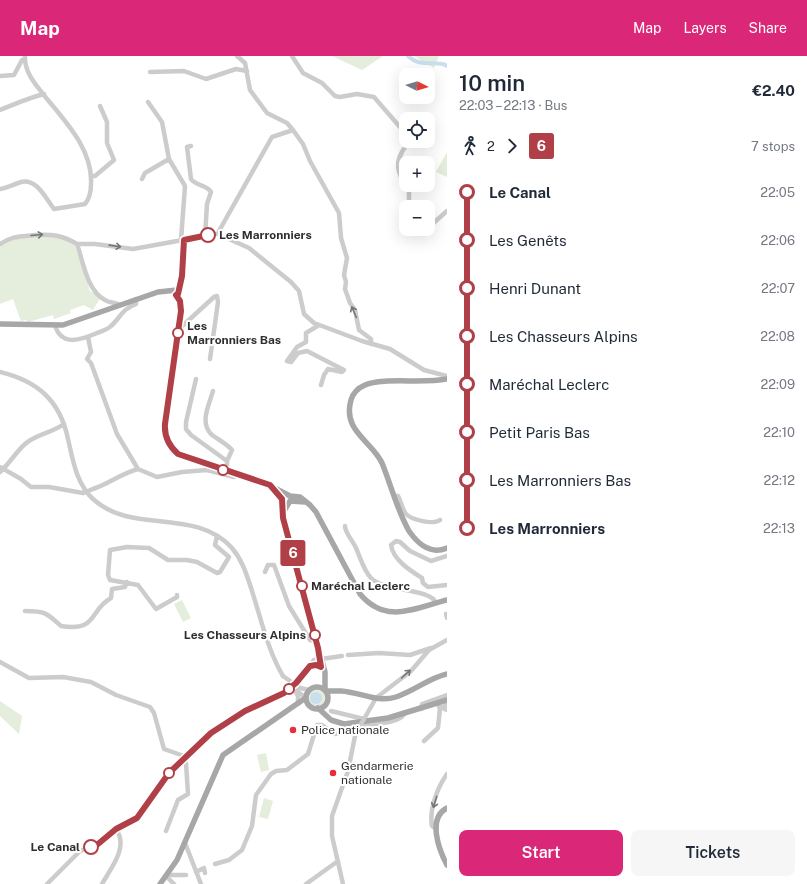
<!DOCTYPE html>
<html lang="en">
<head>
<meta charset="utf-8">
<style>
  :root { --surface:#fff; --page:#f6f6f7; --text:#1f2937; --muted:#747a83; --accent:#db2777 }
  body { margin:0; font-family:"Public Sans",sans-serif; background:var(--page); color:var(--text); height:100vh; display:flex; flex-direction:column; font-size:15px; white-space:nowrap }
  * { box-sizing:border-box; margin:0 }
  p { font-size:13px; color:var(--muted) }
  .icon { flex:none; width:22px; height:22px; fill:none; stroke:currentColor; stroke-width:2; stroke-linecap:round; stroke-linejoin:round }
  .map { position:relative; flex:1; overflow:hidden }
  .details { display:flex; flex-direction:column; background:var(--surface); width:360px }
  .details>* { flex:none }
  .badge { padding:0 8px; border-radius:3px; font-size:14px; line-height:26px }
  .needle { width:26px; rotate:95deg }
  .buttons { position:absolute; left:399px; top:12px; display:grid; gap:8px }
  .buttons a { display:grid; place-items:center; width:36px; height:36px; border-radius:8px; background:var(--surface); box-shadow:0 4px 16px #0002; font-size:20px }
  .map>.badge { position:absolute; translate:-50% -50%; box-shadow:0 0 0 2px #fff }
  .legs { display:flex; align-items:center; gap:6px; height:44px; padding:0 12px; font-size:13px }
  .legs p { margin-inline-start:auto }
  .overview { display:flex; align-items:center; justify-content:space-between; height:68px; padding:0 12px }
  h1 { font-size:22px; font-weight:600; line-height:30px }
  .primary-button { display:flex; gap:8px; margin-top:auto; padding:8px 12px }
  .primary-button a { flex:1; height:46px; border-radius:8px; background:var(--accent); color:#fff; font-size:16px; font-weight:600; line-height:46px; text-align:center }
  .primary-button a+a { background:var(--page); color:var(--text) }
  ul { padding:0 12px; list-style:none }
  li { display:flex; align-items:center; gap:14px; height:48px; font-size:15px }
  li i { display:grid; place-items:center; width:6px; height:100%; margin:0 5px; background:currentColor }
  li i::after { content:''; width:10px; height:10px; margin:-5px; border:3px solid; border-radius:50%; background:var(--surface) }
  li p { margin-inline-start:auto }
  li:first-child i { background:linear-gradient(#0000 50%,currentColor 0) }
  li:last-child i { background:linear-gradient(currentColor 50%,#0000 0) }
  header { display:flex; align-items:center; gap:24px; box-sizing:border-box; height:56px; padding:0 20px; background:var(--accent); color:#fff }
  header strong { font-size:19px }
  nav { display:flex; gap:22px; margin-inline-start:auto; font-size:14px }
  main { display:flex; flex:1; min-height:0 }
  .map>svg:first-child { display:block }
  .green { fill:#e5eddc }
  .water { fill:#c8dfed }
  .lines { fill:none; stroke-linecap:round; stroke-linejoin:round }
  .canal { stroke:#c8dfed; stroke-width:4 }
  .minor { stroke:#ccc; stroke-width:4.5 }
  .major { stroke:#a7a7a7; stroke-width:5.5 }
  .minor-bridge { stroke:#ccc; stroke-width:4.5 }
  .oneway { stroke:#767676 }
  .line-1-casing { stroke:#fff; stroke-width:9 }
  .line-1 { stroke:#b13f47; stroke-width:6 }
  .stop-1-dot { fill:#fff; stroke:#b13f47; stroke-width:2 }
  .poi-dot { fill:#eb2c3c; stroke:#fff; stroke-width:1.5 }
  .labels { text-anchor:middle; dominant-baseline:central; stroke-width:4; stroke-linejoin:round; paint-order:stroke }
  .stop-label { font-size:12px; font-weight:bold; fill:#2f2f2f; stroke:#fff; text-anchor:start }
  .poi-label { font-size:12px; fill:#2f2f2f; stroke:#fff; text-anchor:start }
</style>
</head>
<body>
<header>
<strong>Map</strong>
<nav><a>Map</a><a>Layers</a><a>Share</a></nav>
</header>
<main>
<div class="map">
<svg width="447" height="828" viewBox="0 0 447 828">
  <rect width="100%" height="100%" fill="#fff"/>
  <path class="green" d="M332,0H383L362,14Z
    M414,0H439L434,12Z
    M447,96V121L436,116Z
    M49,179L70,185L75,190L90,235L101,241L93,254L84,249L70,254L71,257L54,263L53,259L28,266L26,264L21,265L13,243L0,248V189L12,182Z
    M182,544L191,562L183,566L174,548Z
    M309 642a8 8 0 1 1 16 0a8 8 0 1 1-16 0Z
    M0,645L22,660L19,678L0,660Z
    M266,697L269,714L261,716L257,699Z
    M264,742L273,745L268,763L259,761Z"/>
  <path class="water" d="M310 642a6 6 0 1 1 12 0a6 6 0 1 1-12 0Z"/>
  <g class="lines">
    <path class="canal" d="M408,0C422,13 438,3 447,10"/>
    <path class="minor" d="M237,0L245,7L250,34L267,57L287,67L293,74L303,88L310,105L339,157L341,182L347,202L344,219L346,226L345,233L350,247L355,254L359,274L371,283V288
      M292,0L303,17L322,27L335,40L340,41L357,38L374,41L406,78
      M150,16L184,15L206,23L236,13L247,15
      M0,20L14,19L22,4L25,3
      M148,46L162,66L169,103L185,130L181,184
      M0,54C15,48 28,42 44,38
      M191,90L187,91L191,123C196,130 207,129 211,136L207,148L205,180
      M92,120H95L114,104L107,87V66L100,50
      M142,123L145,117L169,103
      M406,129C398,118 395,108 402,96C404,92 407,89 408,85
      M406,129L409,136V151
      M0,133C7,132 14,128 21,126C37,122 46,143 54,153L85,148C90,142 91,136 91,128C93,95 67,67 47,43C37,30 24,17 25,0
      M428,172L447,155
      M411,173L418,175L427,173
      M219,175L272,81L293,74
      M220,179L249,192L291,226L299,235L304,258L314,267L362,285L390,293L424,314L447,320
      M0,188C15,179 19,181 35,179C52,178 62,179 77,188
      M77,188H95L133,193L216,178
      M77,188C83,205 87,235 105,244C109,247 115,246 120,249
      M179,235L182,220L183,184
      M55,269C61,291 81,284 97,277C101,275 107,274 111,270C120,262 123,252 136,248V243
      M319,269L306,277V286L297,291L287,305L291,306L298,297L307,295L344,314L342,316L328,313L324,319L321,329
      M178,274L214,241L217,240L218,246L210,303
      M88,281L91,296L87,303L91,307L117,378L138,413L157,421L182,416L207,414L234,421L237,418
      M0,316C37,325 60,344 68,383C73,404 76,427 93,443C132,479 195,451 232,492C243,505 247,520 252,535C261,563 268,595 283,620
      M196,323L186,366V373L191,379L227,405V415
      M213,335C209,349 199,367 212,379C219,384 227,388 232,394L227,405
      M0,411L21,423L31,431H49L83,437
      M0,416C9,408 16,396 25,388C36,378 52,377 64,368
      M93,433C109,428 122,417 138,413
      M395,440H398C401,445 402,453 406,458C412,464 433,469 440,464
      M345,470C345,477 353,485 356,492C360,501 364,515 371,522C384,536 430,532 436,547
      M447,500L431,505L410,495L400,486L396,485L391,489C393,504 411,515 422,522L423,527L428,531L447,529
      M265,516L268,509H274L289,550L310,584L317,586
      M177,539V541L156,553L138,529L110,524L108,519L110,494L127,491L149,492L168,504H187L197,506L217,517L220,516L229,501L215,489L217,480
      M25,555C45,555 47,557 61,570C98,576 89,554 111,542L112,533L125,531L127,526
      M446,558L447,562
      M348,599L379,597L410,599L431,592
      M0,606L29,622L63,621L91,626L116,639L150,651L154,657L164,693L181,699L186,707L188,738L178,744L166,775
      M308,612L314,609L321,611
      M300,632L309,634
      M294,633L298,640V648
      M294,633L305,641
      M439,651L447,654
      M440,652L447,649
      M421,653L422,648L447,639
      M331,655L364,663
      M364,663L376,642L411,615L429,594L447,584
      M361,669C370,669 400,667 404,658
      M424,685L438,672L440,652
      M436,773L432,770C429,754 437,732 447,718
      M185,787L201,828
      M215,808L229,804L242,794L252,770L256,739L271,718L276,715L287,714L308,698L317,669H322L335,678L356,676
      M196,816L204,812L205,817
      M169,819H186
      M167,821L174,828
      M47,828L80,795L98,788L116,773L137,762L169,717L211,677L245,655L287,636L296,627L314,604L342,600
      M102,828C111,812 129,791 116,773
      M306,828L338,805
      M343,828L332,780V760L348,715L355,680L361,668"/>
    <path class="major" d="M0,268L63,269L158,236L177,234L181,255L165,373L168,386L179,398L265,427L290,440L300,441L310,449L316,456L360,538C386,569 415,552 447,544
      M447,323C424,328 383,321 365,329C358,332 353,337 351,344C342,375 372,385 382,407C391,429 397,454 409,475C418,488 430,499 447,492
      M274,433L282,443L283,462L325,616V634
      M284,455L290,445L305,446
      M306 642a11 11 0 1 1 22 0a11 11 0 1 1-22 0Z
      M326,635C331,635 336,635 341,635C360,636 377,647 396,641C414,635 429,622 447,618
      M318,652L331,664L344,668L388,662L447,644
      M447,752C427,762 439,794 447,809
      M160,828L177,804L223,699L304,643"/>
    <path class="minor-bridge" d="M83,437L93,433
      M283,620L300,632
      M361,668L364,663"/>
  </g>
  <defs><path id="oneway-shaft" d="M-6 0H5M1.5-3L5.5 0L1.5 3" fill="none" stroke-width="1.6" stroke-linecap="round" stroke-linejoin="round"/></defs>
  <g class="oneway">
    <use href="#oneway-shaft" transform="translate(37 179) rotate(-5)"/>
    <use href="#oneway-shaft" transform="translate(115 190) rotate(8)"/>
    <use href="#oneway-shaft" transform="translate(354 256) rotate(-113)"/>
    <use href="#oneway-shaft" transform="translate(406 618) rotate(-42)"/>
    <use href="#oneway-shaft" transform="translate(435 746) rotate(107)"/>
  </g>
  <g class="lines">
    <defs>
      <path id="line-1" d="M91,791L98,788L116,773L137,762L169,717L211,677L245,655L284,637L296,627L310,610L316,609L321,611L318,592L283,462L282,443L270,429L178,398C169,390 164,381 165,368L181,255L180,245L176,239L178,238L182,220L184,184L208,179"/>
    </defs>
    <use href="#line-1" class="line-1-casing"/>
    <use href="#line-1" class="line-1"/>
  </g>
  <g class="stop-1-dot">
    <circle cx="208" cy="179" r="7"/>
    <circle cx="178" cy="277" r="5"/>
    <circle cx="223" cy="414" r="5"/>
    <circle cx="302" cy="530" r="5"/>
    <circle cx="315" cy="579" r="5"/>
    <circle cx="289" cy="633" r="5"/>
    <circle cx="169" cy="717" r="5"/>
    <circle cx="91" cy="791" r="7"/>
  </g>
  <g class="poi-dot">
    <circle cx="293" cy="674" r="4"/>
    <circle cx="333" cy="717" r="4"/>
  </g>
  <g class="labels">
    <g class="stop-label">
      <text x="219" y="179">Les Marronniers</text>
      <text x="187" y="270">Les<tspan x="187" dy="14">Marronniers Bas</tspan></text>
      <text x="311" y="530">Maréchal Leclerc</text>
      <text x="306" y="579" text-anchor="end">Les Chasseurs Alpins</text>
      <text x="80" y="791" text-anchor="end">Le Canal</text>
    </g>
    <g class="poi-label">
      <text x="301" y="674">Police nationale</text>
      <text x="341" y="710">Gendarmerie<tspan x="341" dy="14">nationale</tspan></text>
    </g>
  </g>
</svg>
<div class="buttons">
<a><svg class="needle" viewBox="-14 -14 28 28"><path d="M0-13l5 13h-10z" fill="#e53935"/><path d="M0 13l5-13h-10z" fill="#747a83"/></svg></a>
<a><svg class="icon" aria-label="locate" viewBox="0 0 24 24"><circle cx="12" cy="12" r="6"/><path d="M12 2v4M12 18v4M2 12h4M18 12h4"/></svg></a>
<a>+</a>
<a>−</a>
</div>
<b class="badge" style="left:293px;top:497px;background:#b13f47;color:#fff">6</b>
</div>
<section class="details">
<div class="overview"><div><h1>10 min</h1><p>22:03 – 22:13 · Bus</p></div><b>€2.40</b></div>
<div class="legs"><svg class="icon" aria-label="walk" viewBox="0 0 24 24"><circle cx="13" cy="4" r="2"/><path d="M13 8l-2 6 4 7M11 14l-3 7M7 12l3-4h3l4 4"/></svg>2<svg class="icon" aria-label="forward" viewBox="0 0 24 24"><path d="M9 5l7 7-7 7"/></svg><b class="badge" style="background:#b13f47;color:#fff">6</b><p>7 stops</p></div>
<ul>
<li><i style="color:#b13f47"></i><b>Le Canal</b><p>22:05</p></li>
<li><i style="color:#b13f47"></i><span>Les Genêts</span><p>22:06</p></li>
<li><i style="color:#b13f47"></i><span>Henri Dunant</span><p>22:07</p></li>
<li><i style="color:#b13f47"></i><span>Les Chasseurs Alpins</span><p>22:08</p></li>
<li><i style="color:#b13f47"></i><span>Maréchal Leclerc</span><p>22:09</p></li>
<li><i style="color:#b13f47"></i><span>Petit Paris Bas</span><p>22:10</p></li>
<li><i style="color:#b13f47"></i><span>Les Marronniers Bas</span><p>22:12</p></li>
<li><i style="color:#b13f47"></i><b>Les Marronniers</b><p>22:13</p></li>
</ul>
<div class="primary-button"><a>Start</a><a>Tickets</a></div>
</section>
</main>
</body>
</html>
